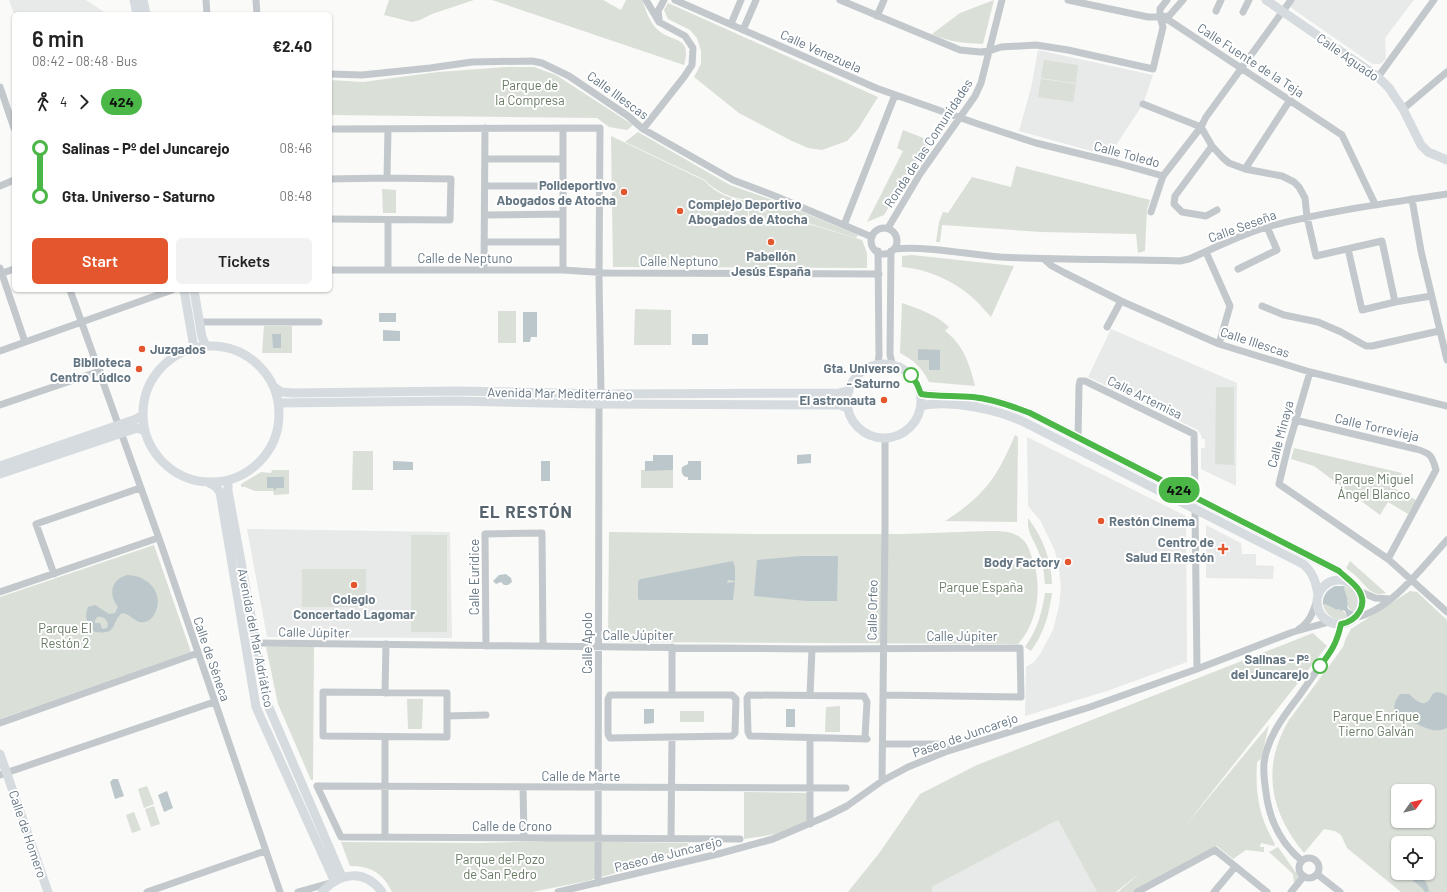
<!DOCTYPE html>
<html lang="en">
<head>
<meta charset="utf-8">
<style>
  :root { --surface:#fff; --page:#f2f2f2; --text:#222; --muted:#767676; --accent:#e4572e }
  body { margin:0; font-family:Barlow,sans-serif; background:var(--page); color:var(--text); height:100vh; display:flex; flex-direction:column; font-size:15px; white-space:nowrap }
  * { box-sizing:border-box; margin:0 }
  p { font-size:13px; color:var(--muted) }
  .icon { flex:none; width:22px; height:22px; fill:none; stroke:currentColor; stroke-width:2; stroke-linecap:round; stroke-linejoin:round }
  .map { position:relative; flex:1; overflow:hidden }
  .side { position:absolute; left:12px; top:12px; width:320px; height:280px; display:flex; flex-direction:column; background:var(--surface); border-radius:6px; box-shadow:0 1px 3px #0004 }
  .side>* { flex:none }
  .badge { padding:0 8px; border-radius:13px; font-size:14px; line-height:26px }
  .needle { width:26px; rotate:56deg }
  .tools { position:absolute; left:1391px; top:784px; display:grid; gap:8px }
  .tools a { display:grid; place-items:center; width:44px; height:44px; border-radius:6px; background:var(--surface); box-shadow:0 1px 3px #0004; font-size:20px }
  .map>.badge { position:absolute; translate:-50% -50%; box-shadow:0 0 0 2px #fff }
  .legs { display:flex; align-items:center; gap:6px; height:44px; padding:0 20px; font-size:13px }
  .legs p { margin-inline-start:auto }
  .head { display:flex; align-items:center; justify-content:space-between; height:68px; padding:0 20px }
  h1 { font-size:22px; font-weight:600; line-height:30px }
  .action { display:flex; gap:8px; margin-top:auto; padding:8px 20px }
  .action a { flex:1; height:46px; border-radius:6px; background:var(--accent); color:#fff; font-size:16px; font-weight:600; line-height:46px; text-align:center }
  .action a+a { background:var(--page); color:var(--text) }
  ul { padding:0 20px; list-style:none }
  li { display:flex; align-items:center; gap:14px; height:48px; font-size:15px }
  li i { display:grid; place-items:center; width:6px; height:100%; margin:0 5px; background:currentColor }
  li i::after { content:''; width:10px; height:10px; margin:-5px; border:3px solid; border-radius:50%; background:var(--surface) }
  li p { margin-inline-start:auto }
  li:first-child i { background:linear-gradient(#0000 50%,currentColor 0) }
  li:last-child i { background:linear-gradient(currentColor 50%,#0000 0) }
  .map>svg:first-child { display:block }
  .built { fill:#e8e9e9 }
  .green { fill:#dadfd7; fill-rule:evenodd }
  .water { fill:#bbc7cb; fill-rule:evenodd }
  .lines { fill:none; stroke-linecap:round; stroke-linejoin:round }
  .street { stroke:#c3c8cc; stroke-width:7 }
  .secondary { stroke:#d6dbdf; stroke-width:9 }
  .line-1-casing { stroke:#fff; stroke-width:9 }
  .line-1 { stroke:#4ab747; stroke-width:6 }
  .poi-dot { fill:#e4572e; stroke:#fff; stroke-width:1.5 }
  .stop-1-dot { fill:#fff; stroke:#4ab747; stroke-width:2 }
  .labels { text-anchor:middle; dominant-baseline:central; stroke-width:4; stroke-linejoin:round; paint-order:stroke }
  .street-label { font-size:13px; fill:#657683; stroke:#fff }
  .park-label { font-size:13px; fill:#687a64; stroke:#fff }
  .poi-label { font-size:13px; font-weight:bold; fill:#657683; stroke:#fff; text-anchor:end }
  .stop-label { font-size:13px; font-weight:bold; fill:#657683; stroke:#fff; text-anchor:end }
  .district-label { font-size:17px; font-weight:bold; letter-spacing:1px; fill:#57646e; stroke:#fff }
</style>
</head>
<body>
<div class="map">
<svg width="1447" height="892" viewBox="0 0 1447 892">
  <rect width="100%" height="100%" fill="#fafaf8"/>
  <path class="built" d="M9,0H86L107,14H14Z
    M1295,0H1415L1413,1L1385,38L1386,59L1380,64H1373L1365,59L1290,7Z
    M1038,50L1153,75L1143,104L1109,156L1019,131L1031,88Z
    M1111,329L1237,383L1236,486L1201,469V448H1205V439H1202L1201,435L1198,430L1088,377Z
    M1027,437L1186,516L1187,662L1107,691L1025,716L1026,667L1034,662L1040,654L1053,630L1059,606L1061,587L1059,569L1055,551L1040,520L1028,506Z
    M1206,525L1241,543L1242,554H1256V565L1274,566L1273,579L1206,578Z
    M247,529L450,532L452,638L267,637Z
    M1058,820L1097,892H934L932,887Z"/>
  <path class="green" d="M389,0H474L432,14L420,20L412,22L384,15Z
    M492,0H603L621,10L626,0H642C646,10 649,21 656,28C671,44 693,34 684,65Z
    M994,0L983,44C965,43 948,42 932,34L960,13Z
    M668,3L878,97L858,129L847,141L822,150L808,148L792,141L739,113L694,77L701,64V51L697,38L690,30L668,19L664,10Z
    M1044,60L1078,65L1076,83L1041,78Z
    M506,67H534L556,75L633,125L627,130L609,127L597,118L330,115V80L363,82L438,72Z
    M1041,79L1076,84L1073,102L1038,97Z
    M903,130L931,141L921,155L884,215L867,222L903,151L897,148Z
    M638,132L730,185L778,202L858,235L856,238L795,219L749,220V200C734,199 715,192 705,180L625,142Z
    M611,136L705,181C714,193 733,200 748,201V221L795,220L862,240L867,253V268L613,267Z
    M1016,166L1150,200L1147,210L1145,251L1138,253L1136,234L1041,232L942,225L940,242H936L939,222L943,212L948,213L972,177L1011,187Z
    M382,189L396,190V213H383Z
    M912,255L1014,266L991,317C985,311 980,304 974,299C955,281 927,269 902,267V256Z
    M902,303C919,309 935,314 949,327L945,331C963,344 970,365 975,386L929,382C922,368 914,360 900,353Z
    M635,309L671,310V345H634Z
    M498,311H516V343H498Z
    M264,326H292V353H262Z
    M1216,387H1234V465L1215,464Z
    M1015,435L1018,437L1017,522L945,521C984,496 997,478 1015,435Z
    M1294,448L1402,473L1394,488L1416,500L1408,514L1388,502L1380,515L1314,466L1291,459Z
    M353,451H373V490H352Z
    M272,470H289V494L274,495L273,491H255L245,487H241V484L261,472L271,473Z
    M641,470H673V488H641Z
    M1028,518C1043,538 1051,559 1052,584H1045C1044,573 1043,563 1039,553C1034,538 1027,535 1028,518Z
    M987,531C1000,531 1012,530 1022,539C1027,543 1029,549 1031,555C1043,583 1039,621 1018,644L608,642L609,532L757,534H904Z
    M411,535H447V632H411Z
    M154,545L191,652L0,719V597Z
    M1350,561L1386,593C1371,598 1366,585 1356,576C1353,573 1349,571 1346,568Z
    M302,569H366V607H302Z
    M1345,586C1357,590 1359,602 1354,612C1349,609 1347,607 1347,601L1348,600L1344,588Z
    M1410,591L1417,592L1447,620V892H1401L1347,848L1341,835L1335,831L1324,829L1304,853C1270,812 1261,767 1289,720L1343,647L1346,638L1351,629ZM1398,791H1428V821H1398ZM1398,843H1428V873H1398Z
    M1045,593H1052C1049,615 1044,633 1031,651L1025,647C1037,630 1042,613 1045,593Z
    M1325,604L1337,610L1338,609C1344,610 1345,612 1347,618C1336,622 1327,617 1323,605Z
    M1313,633L1327,646L1185,826L1269,725L1261,759L1257,762C1255,794 1259,817 1275,844L1274,846L1261,843L1260,847H1264V852L1246,850L1233,859L1217,846L1134,892H1118L1141,872L1116,892H1097L1058,820L932,887L933,892H848L880,852L920,794L977,765Z
    M314,646L313,780H311L278,704L266,647Z
    M407,699H423L422,729H408Z
    M840,706V732H825L826,707Z
    M680,711H704V722H680Z
    M147,786L154,804L144,808L138,789Z
    M744,792L807,793V822L776,834L744,839Z
    M154,806L160,824L151,827L145,809Z
    M134,812L141,830L132,833L126,815Z
    M550,841L688,843L687,853L587,881L532,892H392C383,873 371,866 350,866L341,842L480,843Z
    M1278,847L1299,877L1294,883L1293,874L1269,852Z"/>
  <path class="water" d="M523,312H537V337H531L530,342H523Z
    M379,313H396V322H379Z
    M383,330L400,331V341H383Z
    M272,334H281V348H273Z
    M692,334H708V345H692Z
    M918,349L940,350V370H929V360H918Z
    M811,454V463L797,464V455Z
    M653,455H673V470L645,471V461H653Z
    M393,461L413,462V470H393Z
    M541,461H550V481H541Z
    M688,461H701V480H688V477C682,477 681,472 682,467L688,464Z
    M267,477H284V488H276V490H274V488H267Z
    M801,556H838L837,601H807L754,596L757,560Z
    M733,561L735,568V581L728,580L727,583L735,582L733,600H639L638,598V583L639,580L641,579Z
    M506,574L511,578L512,582L508,585H504L501,582L496,584L493,581L499,575Z
    M127,575C148,575 166,594 154,615C152,618 148,622 144,622C136,624 131,614 122,613C110,623 119,635 95,632C87,626 84,617 88,607L95,605L109,614L115,613L118,607C108,595 111,579 127,575ZM97,617C104,616 110,621 107,628L102,629L100,623H95V620Z
    M1335,586H1345L1344,588L1348,600L1347,601L1348,605L1347,606L1348,609L1354,612L1348,617H1347L1345,611L1343,610L1341,611L1339,609L1337,610L1325,604L1323,605C1322,596 1327,590 1335,586Z
    M1436,692L1442,693L1447,696V728C1435,733 1428,729 1417,724C1400,719 1386,712 1400,694H1409C1415,699 1423,709 1430,699C1432,695 1432,694 1436,692Z
    M644,709H654V723L644,724Z
    M786,709H795V727H786Z
    M113,779H118L124,796L115,799L110,782Z
    M167,791L173,808L164,812L158,795Z
    M1407,873H1419L1427,884L1429,891H1431L1425,892L1422,888L1406,875Z"/>
  <g class="lines">
    <path class="street" d="M206,0L207,14
      M256,0L257,14
      M675,0L876,88L978,124L1036,143L1117,163L1163,176
      M840,0L960,50L980,52L989,51L1001,47L1036,45L1068,50L1153,69L1163,27L1160,17
      M1068,0L1148,17H1160L1170,21L1342,135L1375,204
      M1167,0L1160,9V17L1169,16L1183,0
      M1216,11L1221,0
      M1243,12L1249,0
      M877,16L884,0
      M659,19L658,11L664,0
      M731,24L741,0
      M743,30L756,0
      M330,74L362,75L430,68L472,62L532,61L542,63L569,76L628,116L643,129L733,180L775,196L872,237
      M1378,77L1434,0
      M0,87L14,128
      M1143,104L1201,127L1212,146L1223,158L1229,163L1245,169L1282,176L1294,182L1299,187L1305,198L1307,217L1316,256L1382,241L1395,302L1431,296
      M1403,109L1447,72
      M330,129L600,128L599,278L601,394
      M643,129L684,77L692,65L693,48L685,36L659,22L646,0
      M1212,146L1175,196L1174,204L1182,212L1206,216L1217,210
      M485,159H563
      M1245,169L1290,100
      M387,178L388,129
      M330,179L387,178L451,179L450,220L330,219
      M0,186L14,180
      M485,186H562
      M1412,199L1421,251L1447,360
      M1151,212L1163,176L1201,127L1206,117L1291,0
      M485,215L563,214
      M388,220V270
      M844,225L895,95
      M888,228L920,174L975,96L981,83L1002,0
      M871 241a13 13 0 1 1 26 0a13 13 0 1 1-26 0Z
      M485,242H562
      M894,249C929,246 965,254 1000,257C1060,260 1120,259 1180,261L1189,259C1215,248 1243,233 1270,226C1328,211 1388,203 1447,194
      M1348,249L1362,310L1395,302
      M891,251L890,354L892,364
      M1206,252L1230,306L1219,344
      M1044,259L1052,266L1065,273L1121,301L1219,344L1310,372L1447,406
      M0,268L25,342
      M1238,269L1277,250L1267,227
      M330,270H563L609,273L879,274
      M484,270L485,128
      M563,270V128
      M0,274L14,269
      M70,290L161,544L280,892
      M1262,306L1284,315L1318,322L1341,332L1366,346H1372L1439,331
      M199,322H319
      M1107,327L1121,301
      M0,351L172,290
      M878,364L879,355L878,251
      M1310,372L1288,447L1279,484L1388,559L1447,612
      M0,405L100,371
      M1295,420L1416,449C1430,453 1432,455 1436,470L1388,559
      M1078,438L1079,386L1080,381H1085L1194,434L1195,497
      M1195,508L1197,669
      M54,574L36,524L140,488
      M1359,591L1375,598L1390,599
      M0,592L158,538
      M1357,617C1392,609 1423,566 1447,540
      M1299,629C1310,622 1313,612 1317,600
      M256,643L812,649L1020,648L1021,697L883,695
      M486,646L485,534L542,533L543,646
      M672,647V695
      M323,692L447,693V737L323,736Z
      M385,693L386,644
      M610,695H732L736,699L735,733L732,736L610,738L608,734V699Z
      M749,695L864,696L867,702L865,737L867,739L750,736L748,732L747,698Z
      M810,695L812,649
      M447,716L486,715
      M0,723L198,653
      M883,744H947
      M0,775L214,702
      M882,781L885,529V438
      M523,787L524,837
      M810,824V738
      M385,837V737
      M671,838L672,737
      M740,839L341,837L317,786L846,788
      M1299 868a10 10 0 1 1 20 0a10 10 0 1 1-20 0Z
      M1302,861C1283,845 1271,823 1267,799C1265,787 1263,775 1264,763C1267,737 1284,716 1299,696C1311,679 1322,663 1334,646L1339,635L1341,625
      M1317,874L1340,892
      M598,883L599,404
      M147,892L265,851
      M298,892L330,883
      M558,892L718,854L773,839L827,816L847,806L882,781L908,767L945,752L1090,707L1197,669L1293,632L1329,622
      M1137,892L1215,850L1267,892
      M1214,892L1235,867
      M1291,892L1304,876"/>
    <path class="secondary" d="M134,0L137,14
      M143,0L146,14
      M1266,0L1378,77L1389,88L1403,109L1421,145L1428,152L1447,160
      M184,290L194,348
      M194,290L202,337L206,346
      M143 414a68 68 0 1 1 136 0a68 68 0 1 1-136 0Z
      M847 401a37 37 0 1 1 74 0a37 37 0 1 1-74 0Z
      M274,387L281,392L293,393L456,391L608,394L839,393L849,391
      M921,394L984,399L1005,404L1030,413L1309,556L1339,571L1354,585
      M278,403L455,401L593,404L839,405L848,408
      M921,406C950,399 998,410 1024,422L1303,564C1313,572 1316,582 1318,595
      M0,466L136,419L143,415
      M0,474L128,431L137,428L145,431
      M228,481V491L267,703L342,877
      M207,482L215,486L220,492L256,707L334,880
      M1317 602a22 22 0 1 1 44 0a22 22 0 1 1-44 0Z
      M0,754L48,892
      M322,892C340,872 365,869 382,892"/>
  </g>
  <g class="lines">
    <defs>
      <path id="line-1" d="M911,375L917,384L921,394C938,397 956,395 973,397C993,399 1012,406 1030,413L1339,571C1345,577 1353,582 1358,589C1369,605 1357,621 1341,624C1337,643 1331,652 1320,666"/>
    </defs>
    <use href="#line-1" class="line-1-casing"/>
    <use href="#line-1" class="line-1"/>
  </g>
  <g class="poi-dot">
    <circle cx="624" cy="192" r="4"/>
    <circle cx="680" cy="211" r="4"/>
    <circle cx="771" cy="242" r="4"/>
    <circle cx="142" cy="349" r="4"/>
    <circle cx="139" cy="369" r="4"/>
    <circle cx="884" cy="400" r="4"/>
    <circle cx="1101" cy="521" r="4"/>
    <path d="M1221 543h4v4h4v4h-4v4h-4v-4h-4v-4h4z"/>
    <circle cx="1068" cy="562" r="4"/>
    <circle cx="354" cy="585" r="4"/>
  </g>
  <g class="stop-1-dot">
    <circle cx="911" cy="375" r="7"/>
    <circle cx="1320" cy="666" r="7"/>
  </g>
  <g class="labels">
    <g class="street-label">
      <text transform="translate(821 51) rotate(24)">Calle Venezuela</text>
      <text transform="translate(1348 57) rotate(35)">Calle Aguado</text>
      <text transform="translate(1251 60) rotate(33)">Calle Fuente de la Teja</text>
      <text transform="translate(618 95) rotate(36)">Calle Illescas</text>
      <text transform="translate(928 143) rotate(-57)">Ronda de las Comunidades</text>
      <text transform="translate(1127 154) rotate(15)">Calle Toledo</text>
      <text transform="translate(1242 226) rotate(-20)">Calle Seseña</text>
      <text x="465" y="258">Calle de Neptuno</text>
      <text x="679" y="261">Calle Neptuno</text>
      <text transform="translate(1255 342) rotate(18)">Calle Illescas</text>
      <text transform="translate(560 393) rotate(1)">Avenida Mar Mediterráneo</text>
      <text transform="translate(1145 397) rotate(26)">Calle Artemisa</text>
      <text transform="translate(1377 427) rotate(13)">Calle Torrevieja</text>
      <text transform="translate(1280 434) rotate(-75)">Calle Minaya</text>
      <text transform="translate(474 577) rotate(-90)">Calle Eurídice</text>
      <text transform="translate(872 610) rotate(-89)">Calle Orfeo</text>
      <text transform="translate(314 632) rotate(1)">Calle Júpiter</text>
      <text x="638" y="635">Calle Júpiter</text>
      <text x="962" y="636">Calle Júpiter</text>
      <text transform="translate(256 638) rotate(79)">Avenida del Mar Adriático</text>
      <text transform="translate(587 643) rotate(-90)">Calle Apolo</text>
      <text transform="translate(212 659) rotate(71)">Calle de Séneca</text>
      <text transform="translate(965 735) rotate(-19)">Paseo de Juncarejo</text>
      <text x="581" y="776">Calle de Marte</text>
      <text x="512" y="826">Calle de Crono</text>
      <text transform="translate(28 834) rotate(71)">Calle de Homero</text>
      <text transform="translate(668 854) rotate(-14)">Paseo de Juncarejo</text>
    </g>
    <g class="park-label">
      <text x="530" y="85">Parque de<tspan x="530" dy="15">la Compresa</tspan></text>
      <text x="1374" y="479">Parque Miguel<tspan x="1374" dy="15">Ángel Blanco</tspan></text>
      <text x="981" y="587">Parque España</text>
      <text x="65" y="628">Parque El<tspan x="65" dy="15">Restón 2</tspan></text>
      <text x="1376" y="716">Parque Enrique<tspan x="1376" dy="15">Tierno Galván</tspan></text>
      <text x="500" y="859">Parque del Pozo<tspan x="500" dy="15">de San Pedro</tspan></text>
    </g>
    <g class="poi-label">
      <text x="616" y="185">Polideportivo<tspan x="616" dy="15">Abogados de Atocha</tspan></text>
      <text x="688" y="204" text-anchor="start">Complejo Deportivo<tspan x="688" dy="15">Abogados de Atocha</tspan></text>
      <text x="771" y="256" text-anchor="middle">Pabellón<tspan x="771" dy="15">Jesús España</tspan></text>
      <text x="150" y="349" text-anchor="start">Juzgados</text>
      <text x="131" y="362">Biblioteca<tspan x="131" dy="15">Centro Lúdico</tspan></text>
      <text x="876" y="400">El astronauta</text>
      <text x="1109" y="521" text-anchor="start">Restón Cinema</text>
      <text x="1214" y="542">Centro de<tspan x="1214" dy="15">Salud El Restón</tspan></text>
      <text x="1060" y="562">Body Factory</text>
      <text x="354" y="599" text-anchor="middle">Colegio<tspan x="354" dy="15">Concertado Lagomar</tspan></text>
    </g>
    <g class="stop-label">
      <text x="900" y="368">Gta. Universo<tspan x="900" dy="15">- Saturno</tspan></text>
      <text x="1309" y="659">Salinas - Pº<tspan x="1309" dy="15">del Juncarejo</tspan></text>
    </g>
    <g class="district-label">
      <text x="526" y="511">EL RESTÓN</text>
    </g>
  </g>
</svg>
<div class="tools">
<a><svg class="needle" viewBox="-14 -14 28 28"><path d="M0-13l5 13h-10z" fill="#e53935"/><path d="M0 13l5-13h-10z" fill="#767676"/></svg></a>
<a><svg class="icon" aria-label="locate" viewBox="0 0 24 24"><circle cx="12" cy="12" r="6"/><path d="M12 2v4M12 18v4M2 12h4M18 12h4"/></svg></a>
</div>
<b class="badge" style="left:1179px;top:490px;background:#4ab747;color:#111">424</b>
<section class="side">
<div class="head"><div><h1>6 min</h1><p>08:42 – 08:48 · Bus</p></div><b>€2.40</b></div>
<div class="legs"><svg class="icon" aria-label="walk" viewBox="0 0 24 24"><circle cx="13" cy="4" r="2"/><path d="M13 8l-2 6 4 7M11 14l-3 7M7 12l3-4h3l4 4"/></svg>4<svg class="icon" aria-label="forward" viewBox="0 0 24 24"><path d="M9 5l7 7-7 7"/></svg><b class="badge" style="background:#4ab747;color:#111">424</b></div>
<ul>
<li><i style="color:#4ab747"></i><b>Salinas - Pº del Juncarejo</b><p>08:46</p></li>
<li><i style="color:#4ab747"></i><b>Gta. Universo - Saturno</b><p>08:48</p></li>
</ul>
<div class="action"><a>Start</a><a>Tickets</a></div>
</section>
</div>
</body>
</html>
